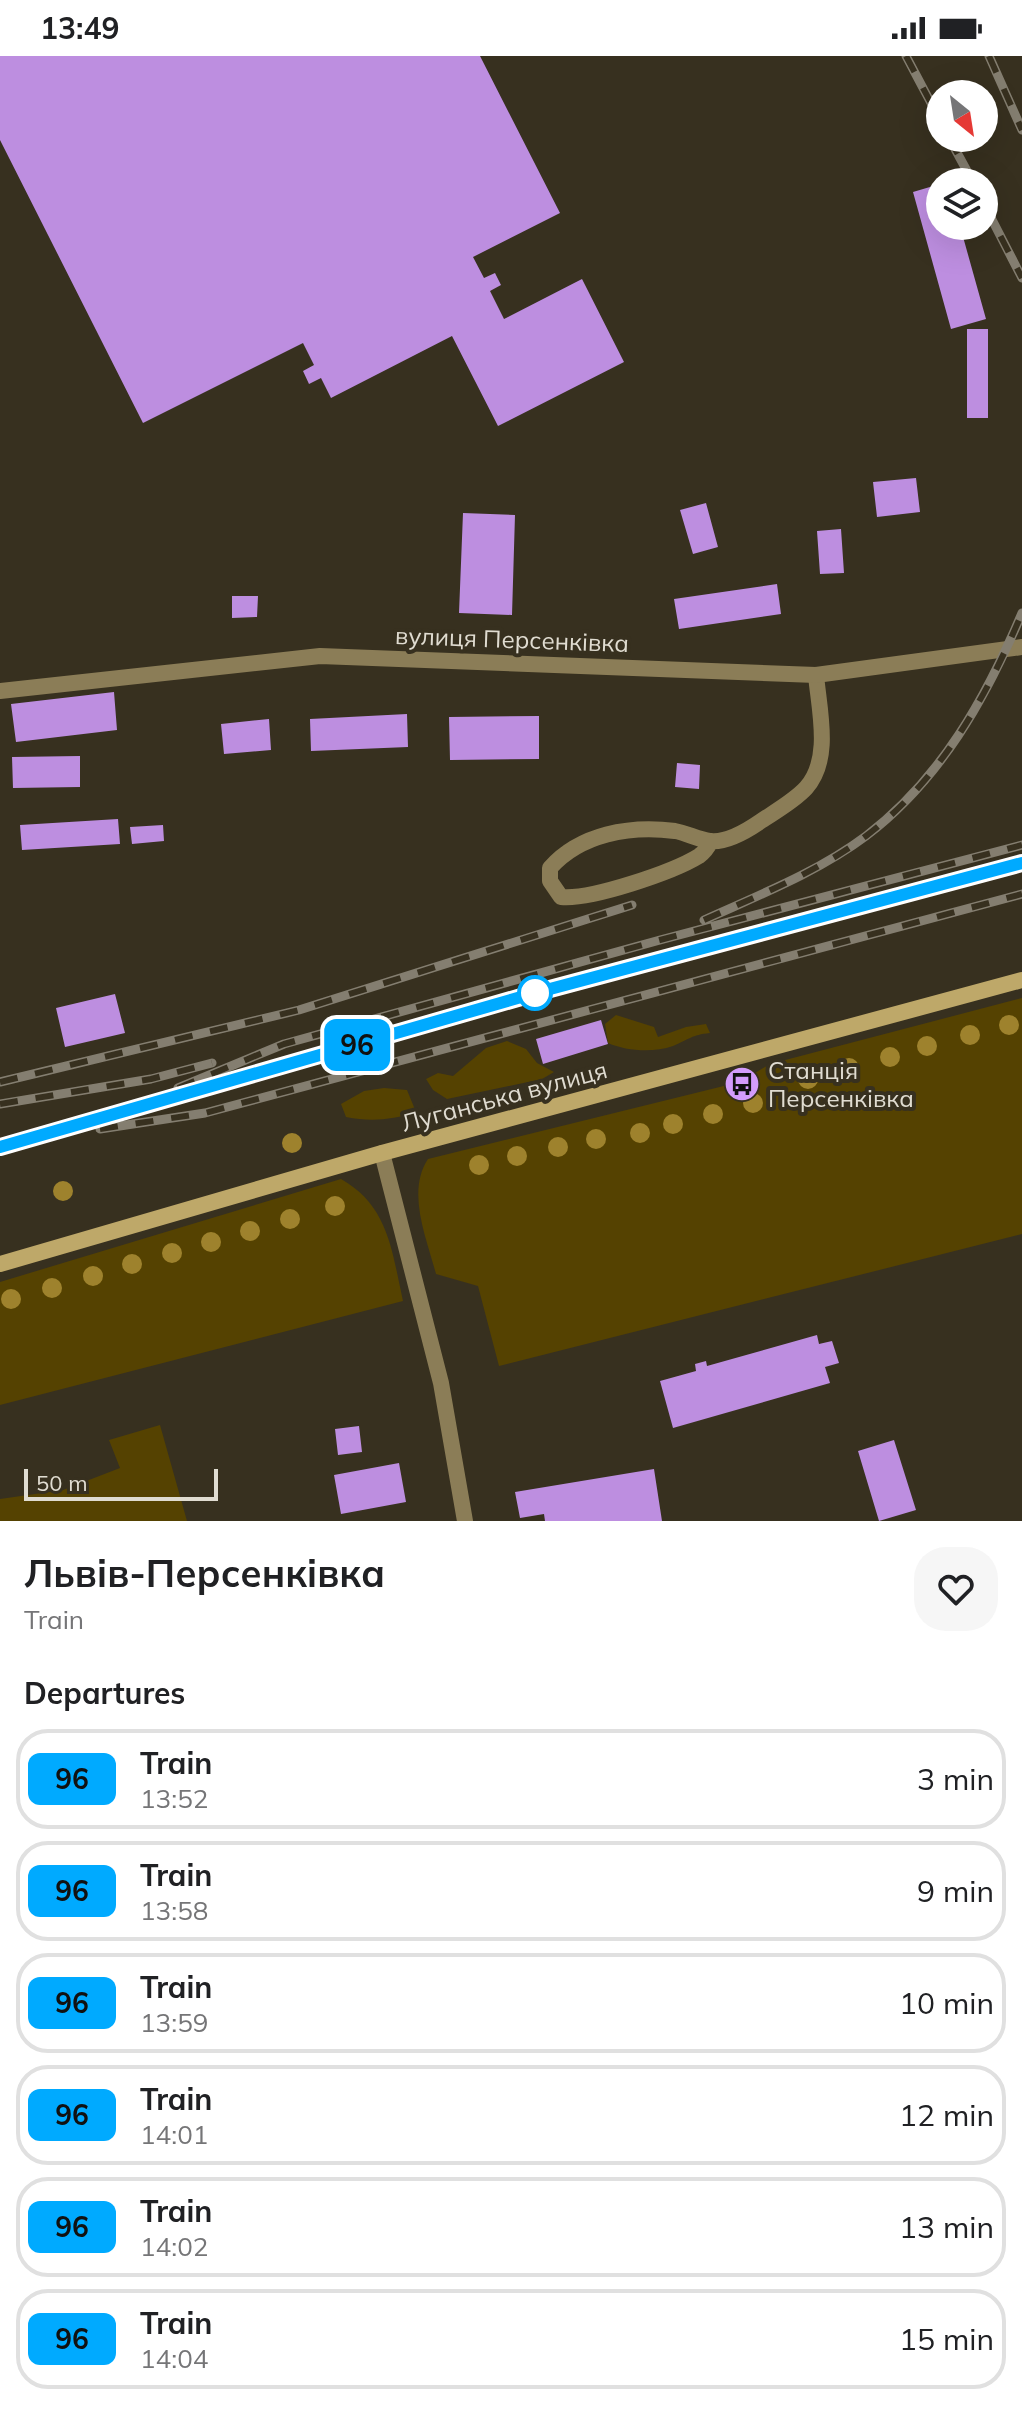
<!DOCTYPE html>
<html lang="en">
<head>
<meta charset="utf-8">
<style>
  :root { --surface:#fff; --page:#f6f6f6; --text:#202124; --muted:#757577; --line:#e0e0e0 }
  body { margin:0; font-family:Mulish,sans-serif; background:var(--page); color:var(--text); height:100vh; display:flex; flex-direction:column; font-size:30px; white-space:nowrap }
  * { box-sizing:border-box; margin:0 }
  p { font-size:26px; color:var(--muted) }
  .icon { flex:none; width:44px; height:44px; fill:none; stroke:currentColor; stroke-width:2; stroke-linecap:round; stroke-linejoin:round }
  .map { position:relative; height:1465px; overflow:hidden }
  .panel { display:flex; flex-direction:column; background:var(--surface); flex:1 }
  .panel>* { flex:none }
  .badge { padding:0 16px; border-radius:12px; font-size:28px; line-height:52px }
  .needle { width:52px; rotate:150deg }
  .buttons { position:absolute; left:926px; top:24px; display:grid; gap:16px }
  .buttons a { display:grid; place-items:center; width:72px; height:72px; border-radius:50%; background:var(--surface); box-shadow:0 8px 32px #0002; font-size:40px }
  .scale { position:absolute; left:24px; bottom:20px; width:194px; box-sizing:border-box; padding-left:8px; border:4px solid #e0dcd1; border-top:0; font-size:22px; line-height:28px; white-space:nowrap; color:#e0dcd1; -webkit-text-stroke:6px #37301f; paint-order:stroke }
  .map>.badge { position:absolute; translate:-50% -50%; box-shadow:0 0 0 4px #fff }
  h2 { padding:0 24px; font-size:30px; line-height:72px }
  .round { display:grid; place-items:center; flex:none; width:84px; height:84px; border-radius:32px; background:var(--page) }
  .head { display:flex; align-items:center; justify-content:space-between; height:136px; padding:0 24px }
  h1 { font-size:38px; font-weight:700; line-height:60px }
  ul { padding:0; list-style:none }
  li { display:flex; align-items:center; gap:24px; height:100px; margin:0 16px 12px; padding:0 8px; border:4px solid var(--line); border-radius:32px }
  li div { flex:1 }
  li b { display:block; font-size:30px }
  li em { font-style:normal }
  li .badge { min-width:88px; font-weight:700; text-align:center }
  .status { display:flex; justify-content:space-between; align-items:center; height:56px; padding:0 40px; background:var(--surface); direction:ltr }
  .status svg { height:22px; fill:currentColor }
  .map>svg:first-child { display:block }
  .green { fill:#554201 }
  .building { fill:#bd8ee0 }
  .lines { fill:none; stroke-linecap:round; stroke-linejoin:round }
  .service { stroke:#8b7d57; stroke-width:16 }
  .minor { stroke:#8b7d57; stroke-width:16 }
  .tertiary { stroke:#8b7d57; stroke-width:16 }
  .secondary { stroke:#bea869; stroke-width:16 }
  .rail-casing { stroke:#847e70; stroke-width:9 }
  .rail { stroke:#37301f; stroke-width:6; stroke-dasharray:18; stroke-linecap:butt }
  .tree { fill:#9e822d }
  .line-casing { stroke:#fff; stroke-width:18 }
  .line { stroke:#0af; stroke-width:12 }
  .stop-dot { fill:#fff; stroke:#0af; stroke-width:4 }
  .labels { text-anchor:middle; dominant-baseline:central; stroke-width:8; stroke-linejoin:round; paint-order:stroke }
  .street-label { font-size:24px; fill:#e0dcd1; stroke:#37301f }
  .poi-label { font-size:24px; fill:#e0dcd1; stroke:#37301f; text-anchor:start }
</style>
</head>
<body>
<div class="status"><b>13:49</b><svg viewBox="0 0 49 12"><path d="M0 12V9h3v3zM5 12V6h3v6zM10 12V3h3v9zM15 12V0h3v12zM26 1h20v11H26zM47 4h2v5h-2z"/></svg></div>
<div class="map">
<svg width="1022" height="1465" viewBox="0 0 1022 1465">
  <rect width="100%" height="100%" fill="#37301f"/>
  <path class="green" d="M1022,942V1178L499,1310L478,1230L436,1218C427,1183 406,1136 428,1103L740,1026L770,1008Z
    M616,959L654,971L658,981L686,971L706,968L710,977C691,979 690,983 673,990C653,997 626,995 608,987L605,968Z
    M507,985L526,993L537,1007L554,1016L542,1023L447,1043L433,1034L426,1023L438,1017L453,1020L486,992Z
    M384,1032L407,1034L416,1056C392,1064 371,1066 346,1061L341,1048L364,1035Z
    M341,1123C389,1150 392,1196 403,1245L0,1349V1226Z
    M160,1369L187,1465H0V1443L63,1434L120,1412L109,1384Z"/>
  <path class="building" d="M0,0H480L560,157L473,201L484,222L495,217L501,229L490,235L504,263L582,223L624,306L498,370L452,280L331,342L321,322L309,328L303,315L314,309L303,287L143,367L0,84Z
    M940,128V170H960L986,263L951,273L913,136Z
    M967,273H988V362H967Z
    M916,422L920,456L877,461L873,426Z
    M706,447L718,491L693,498L680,454Z
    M463,457L515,459L512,559L459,557Z
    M841,473L844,517L820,518L817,475Z
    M777,528L781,558L679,573L674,543Z
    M232,540H258L257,561L232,562Z
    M114,636L117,674L16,686L11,648Z
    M407,658L408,691L311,695L310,663Z
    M539,660V703L450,704L449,661Z
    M269,663L271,694L224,698L221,668Z
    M80,700V731L13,732L12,701Z
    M677,707L700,709L699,733L675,731Z
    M118,763L120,788L22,794L20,769Z
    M163,769L164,785L132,788L130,771Z
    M115,938L125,977L65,991L56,952Z
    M601,964L608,988L543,1008L536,983Z
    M817,1279L819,1288L832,1285L839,1307L825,1311L830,1327L673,1372L660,1325L696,1315L695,1308L706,1305L707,1310Z
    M359,1370L362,1396L338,1399L335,1373Z
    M894,1384L916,1454L879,1465L858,1395Z
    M399,1407L406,1446L341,1458L334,1419Z
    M654,1413L662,1465H545L544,1458L520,1462L515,1436Z"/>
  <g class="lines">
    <path class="service" d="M711,785C708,791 705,796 699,800C673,816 591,844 561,841L550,825V812C580,778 630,769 675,775C686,777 700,784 710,785C727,787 748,774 761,765C776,755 794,745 806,732C832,703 819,654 816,619"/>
    <path class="minor" d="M0,635L320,600L816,619L1022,591"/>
    <path class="tertiary" d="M382,1097L441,1327L465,1465"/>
    <path class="secondary" d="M0,1208L382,1097L1022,924"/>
    <defs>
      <path id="rail" d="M906,0L940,64
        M989,0L1022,74
        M949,82L973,126
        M984,148L1022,222
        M704,864C759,839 818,816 866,780C941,723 986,642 1022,557
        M0,1026L299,954L632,849
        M178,1032L284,988L660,884L1022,789
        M0,1048L151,1023L212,1007
        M100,1073L205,1057L1022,838
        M0,1091L535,937L1022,807"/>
    </defs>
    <use href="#rail" class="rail-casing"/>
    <use href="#rail" class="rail"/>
  </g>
  <g class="tree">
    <circle cx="1009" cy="969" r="10"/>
    <circle cx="970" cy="979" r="10"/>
    <circle cx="927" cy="990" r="10"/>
    <circle cx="890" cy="1001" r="10"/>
    <circle cx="849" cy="1012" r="10"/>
    <circle cx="808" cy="1023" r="10"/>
    <circle cx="753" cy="1047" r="10"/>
    <circle cx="713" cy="1058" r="10"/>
    <circle cx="673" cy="1068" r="10"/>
    <circle cx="640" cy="1077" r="10"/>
    <circle cx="596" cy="1083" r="10"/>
    <circle cx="292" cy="1087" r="10"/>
    <circle cx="558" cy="1091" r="10"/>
    <circle cx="517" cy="1100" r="10"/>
    <circle cx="479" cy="1109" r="10"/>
    <circle cx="63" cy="1135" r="10"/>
    <circle cx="335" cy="1150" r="10"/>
    <circle cx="290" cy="1163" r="10"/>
    <circle cx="250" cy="1175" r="10"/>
    <circle cx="211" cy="1186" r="10"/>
    <circle cx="172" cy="1197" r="10"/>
    <circle cx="132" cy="1208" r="10"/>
    <circle cx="93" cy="1220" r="10"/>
    <circle cx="52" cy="1232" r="10"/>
    <circle cx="11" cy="1243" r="10"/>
  </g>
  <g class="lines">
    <defs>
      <path id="line" d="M0,1091L535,937L1022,807"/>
    </defs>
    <use href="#line" class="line-casing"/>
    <use href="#line" class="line"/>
  </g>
  <defs>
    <symbol id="bus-disc" viewBox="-11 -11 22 22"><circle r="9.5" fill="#d39cfc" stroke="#37301f"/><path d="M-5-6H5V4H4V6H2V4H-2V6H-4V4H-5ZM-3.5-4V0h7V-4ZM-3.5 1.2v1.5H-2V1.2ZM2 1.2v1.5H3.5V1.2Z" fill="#111"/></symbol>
  </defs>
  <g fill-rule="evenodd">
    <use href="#bus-disc" x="722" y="1008" width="40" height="40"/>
  </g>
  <circle class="stop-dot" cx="535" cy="937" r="16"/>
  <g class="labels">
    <g class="street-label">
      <text transform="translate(512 583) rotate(2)">вулиця Персенківка</text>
      <text transform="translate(504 1040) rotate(-15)">Луганська вулиця</text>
    </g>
    <g class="poi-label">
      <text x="768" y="1014">Станція<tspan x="768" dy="28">Персенківка</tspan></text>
    </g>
  </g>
</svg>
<div class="buttons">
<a><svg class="needle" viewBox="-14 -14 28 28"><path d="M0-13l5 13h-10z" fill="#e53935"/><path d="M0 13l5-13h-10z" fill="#757577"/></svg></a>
<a><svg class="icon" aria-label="layers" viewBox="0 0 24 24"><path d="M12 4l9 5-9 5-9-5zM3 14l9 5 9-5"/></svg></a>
</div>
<div class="scale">50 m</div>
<b class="badge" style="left:357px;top:989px;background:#0af;color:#111">96</b>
</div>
<section class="panel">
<div class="head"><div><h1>Львів-Персенківка</h1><p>Train</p></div><a class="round"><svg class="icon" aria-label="heart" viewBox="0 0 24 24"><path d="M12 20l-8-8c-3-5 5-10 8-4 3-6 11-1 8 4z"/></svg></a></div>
<h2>Departures</h2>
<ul>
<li><span class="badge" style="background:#0af;color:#111">96</span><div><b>Train</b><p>13:52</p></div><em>3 min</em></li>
<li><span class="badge" style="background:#0af;color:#111">96</span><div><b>Train</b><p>13:58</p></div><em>9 min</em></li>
<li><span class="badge" style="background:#0af;color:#111">96</span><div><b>Train</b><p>13:59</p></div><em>10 min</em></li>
<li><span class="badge" style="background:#0af;color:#111">96</span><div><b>Train</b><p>14:01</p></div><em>12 min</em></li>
<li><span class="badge" style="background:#0af;color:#111">96</span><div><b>Train</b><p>14:02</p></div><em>13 min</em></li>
<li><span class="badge" style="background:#0af;color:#111">96</span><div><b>Train</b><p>14:04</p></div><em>15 min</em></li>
</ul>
</section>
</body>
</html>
